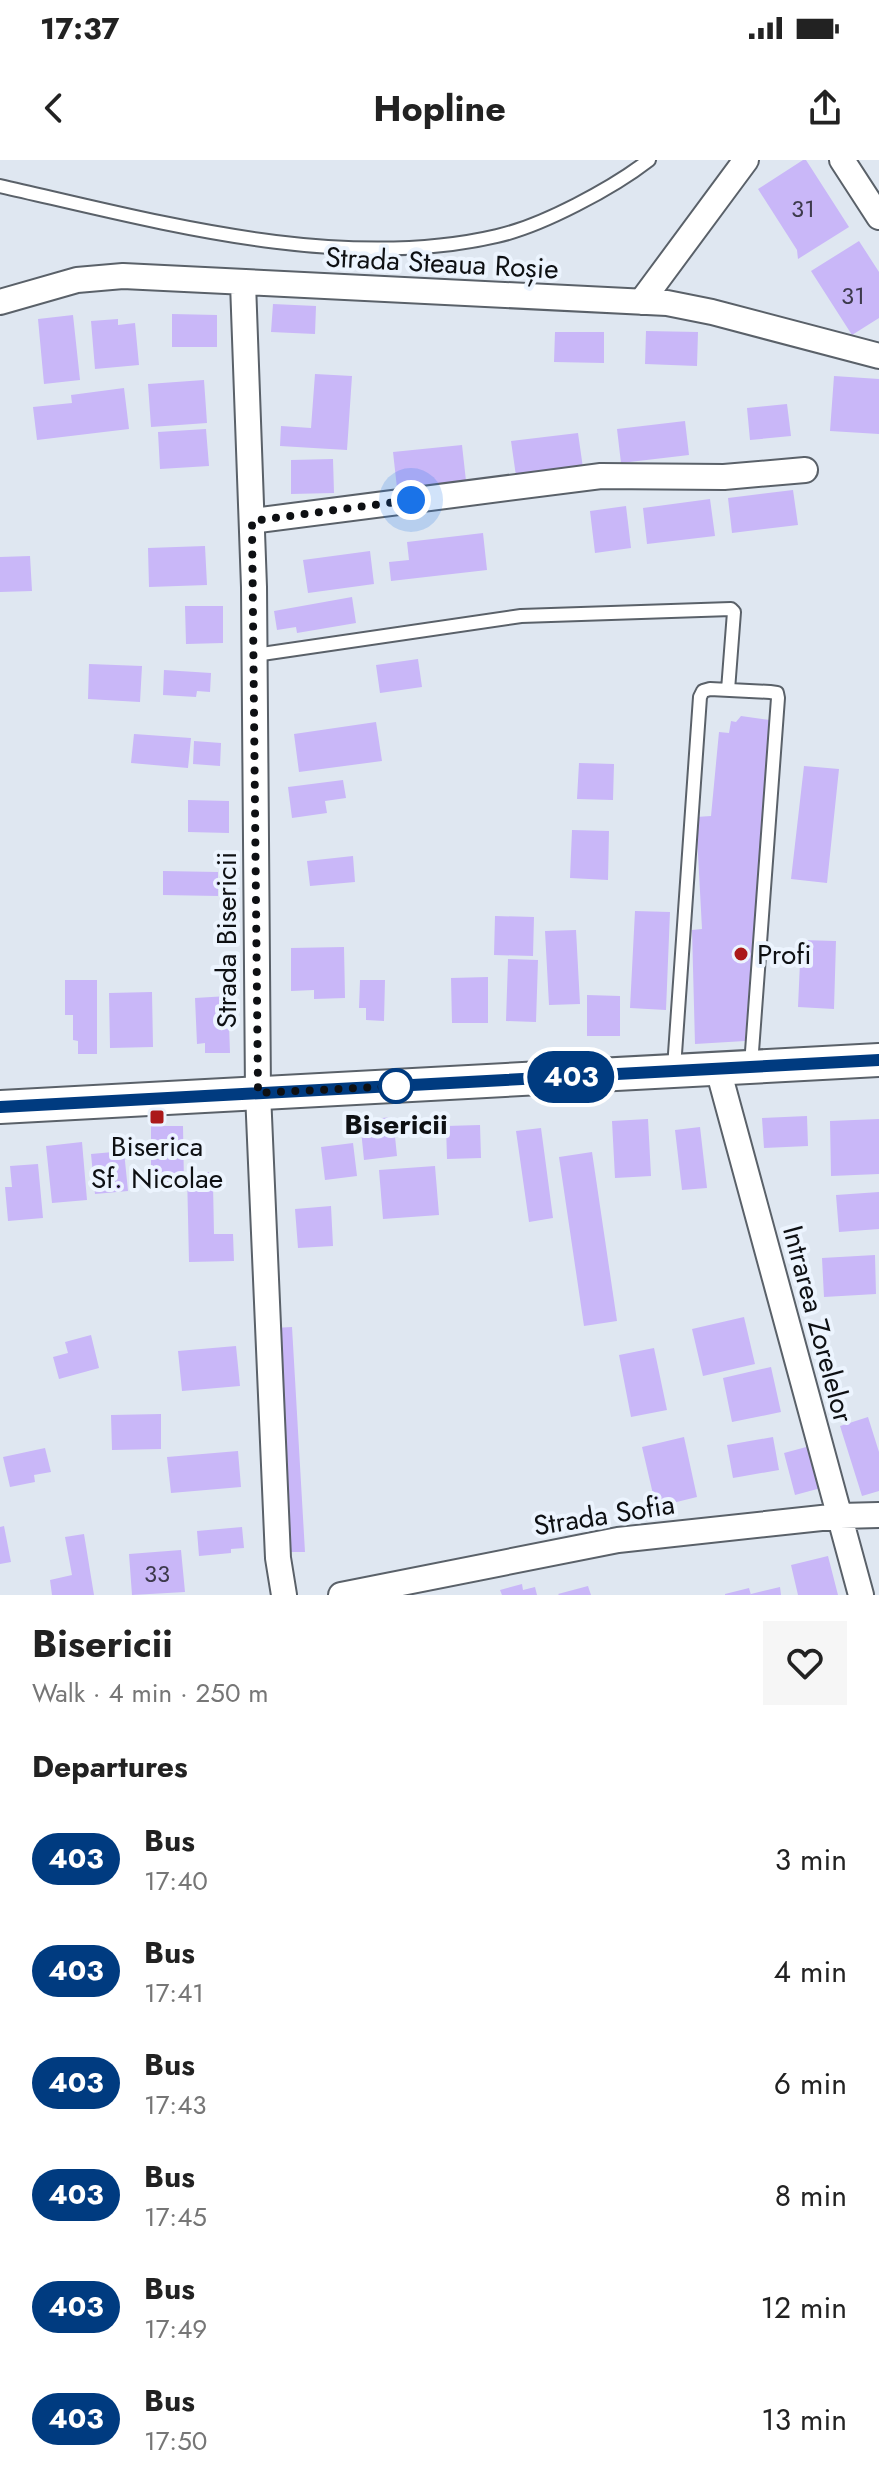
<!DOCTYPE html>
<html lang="en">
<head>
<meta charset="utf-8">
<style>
  :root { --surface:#fff; --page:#f6f6f6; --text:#222; --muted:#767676 }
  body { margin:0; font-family:Jost,sans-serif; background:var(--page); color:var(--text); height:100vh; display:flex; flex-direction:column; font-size:30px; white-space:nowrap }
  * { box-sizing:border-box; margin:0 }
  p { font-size:26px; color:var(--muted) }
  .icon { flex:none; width:44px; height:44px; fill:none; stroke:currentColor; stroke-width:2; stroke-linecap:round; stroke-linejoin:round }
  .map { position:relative; height:1435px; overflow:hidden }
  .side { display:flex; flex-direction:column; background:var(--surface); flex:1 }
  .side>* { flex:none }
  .badge { padding:0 16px; border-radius:26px; font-size:28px; line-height:52px }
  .you { position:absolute; width:40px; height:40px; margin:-20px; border:6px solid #fff; border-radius:50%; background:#1a73e8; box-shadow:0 0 0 12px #1a73e833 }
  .map>.badge { position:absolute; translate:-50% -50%; box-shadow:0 0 0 4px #fff }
  h2 { padding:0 32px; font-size:30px; line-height:72px }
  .round { display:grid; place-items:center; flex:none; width:84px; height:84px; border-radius:0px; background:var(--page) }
  .headline { display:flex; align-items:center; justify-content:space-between; height:136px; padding:0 32px }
  h1 { font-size:38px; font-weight:700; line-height:60px }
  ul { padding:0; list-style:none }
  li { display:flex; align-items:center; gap:24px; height:112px; padding:0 32px }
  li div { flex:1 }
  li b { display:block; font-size:30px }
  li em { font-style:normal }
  li .badge { min-width:88px; font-weight:700; text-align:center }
  .status { display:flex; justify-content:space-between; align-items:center; height:56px; padding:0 40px; background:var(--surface); direction:ltr }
  .status svg { height:22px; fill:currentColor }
  header { display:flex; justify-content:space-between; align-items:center; height:104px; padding:0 32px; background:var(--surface); font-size:36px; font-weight:700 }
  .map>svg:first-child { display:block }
  .building { fill:#c9b7f8 }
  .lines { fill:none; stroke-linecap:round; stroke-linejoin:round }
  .service-casing { stroke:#5a6169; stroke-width:16 }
  .minor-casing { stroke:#5a6169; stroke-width:28 }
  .secondary-casing { stroke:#5a6169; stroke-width:36 }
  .service { stroke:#fff; stroke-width:12 }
  .minor { stroke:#fff; stroke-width:24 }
  .secondary { stroke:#fff; stroke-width:32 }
  .line-casing { stroke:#fff; stroke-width:18 }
  .line { stroke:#003b80; stroke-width:12 }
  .walk { stroke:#0e1013; stroke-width:8; stroke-dasharray:0 14.4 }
  .poi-dot { fill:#ab191a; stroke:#ecf4fe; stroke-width:3 }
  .stop-dot { fill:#fff; stroke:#003b80; stroke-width:4 }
  .labels { text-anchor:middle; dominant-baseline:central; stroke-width:8; stroke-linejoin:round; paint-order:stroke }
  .number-label { font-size:24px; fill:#3d3a4c }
  .street-label { font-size:28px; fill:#0e1013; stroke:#ecf4fe }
  .poi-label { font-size:28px; fill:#0e1013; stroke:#ecf4fe; text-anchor:start }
  .stop-label { font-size:28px; font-weight:bold; fill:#0e1013; stroke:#ecf4fe }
</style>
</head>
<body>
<div class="status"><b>17:37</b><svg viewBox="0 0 49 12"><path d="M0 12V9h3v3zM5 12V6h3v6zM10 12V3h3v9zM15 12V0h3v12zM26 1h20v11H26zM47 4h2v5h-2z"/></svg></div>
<header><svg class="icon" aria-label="back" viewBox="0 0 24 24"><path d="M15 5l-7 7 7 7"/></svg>Hopline<svg class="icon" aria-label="share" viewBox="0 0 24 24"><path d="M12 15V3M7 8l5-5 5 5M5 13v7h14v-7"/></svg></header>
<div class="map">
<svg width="879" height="1435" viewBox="0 0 879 1435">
  <rect width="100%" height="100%" fill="#dfe7f1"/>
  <path class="building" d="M803,0H806L849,67L798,99L797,90L758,29Z
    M859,81L879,112V158L852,175L811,111Z
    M273,144L316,146L315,174L271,172Z
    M172,154L217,155V187H172Z
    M73,155L80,220L44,224L38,159Z
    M118,159V165L135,163L139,205L95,209L91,161Z
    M646,171L698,172L697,206L645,204Z
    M555,172H604V203L554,202Z
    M315,214L352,216L347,290L280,286L281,266L311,268Z
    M834,216L879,219V274L830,271Z
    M204,220L207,263L151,267L148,224Z
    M124,228L129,269L37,280L33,247L72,243L71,235Z
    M787,244L791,276L750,280L747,248Z
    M685,261L689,295L621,303L617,269Z
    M206,269L209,306L160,309L158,272Z
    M578,273L583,308L516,316L511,281Z
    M462,285L466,321L397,328L393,292Z
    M333,299L334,333L291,334V300Z
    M793,330L798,365L732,373L728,338Z
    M710,339L715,376L647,384L643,348Z
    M626,346L631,388L595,393L590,351Z
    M483,373L487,410L391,421L389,402L409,400L407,382Z
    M205,386L207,425L149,427L148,388Z
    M370,391L374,424L308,433L303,400Z
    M30,396L32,431L0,432V397Z
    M352,437L356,463L297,473L296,467L277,470L274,451Z
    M185,446H223V483L186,484Z
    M418,499L422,527L380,533L376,505Z
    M89,504L142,506L140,542L88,539Z
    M164,510L211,513L210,532L197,531L196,537L163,535Z
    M741,556L770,560L745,881L695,884L692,770L702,769L696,657L711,656L719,572L729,573L731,561L736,562Z
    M376,562L382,601L299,612L294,574Z
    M134,574L191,578L188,608L131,603Z
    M194,581L221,583L220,606L193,604Z
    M579,603L614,604L613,640L577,639Z
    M804,606L839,609L827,723L791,719Z
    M343,620L346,638L325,641L327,653L292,658L288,627Z
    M188,640L229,641V673L188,672Z
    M572,670L609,671L608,720L570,718Z
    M353,696L355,722L310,726L307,701Z
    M163,711L218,712V736L163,735Z
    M635,751L670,752L666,850L630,848Z
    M495,756L534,757L533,796L494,795Z
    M576,770L580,844L549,845L545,771Z
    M801,780L836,781L834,849L798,847Z
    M344,787L345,838L314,839V830L291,831V788Z
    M508,799L538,800L536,862L506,861Z
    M488,817V863H452L451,818Z
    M65,820H97V894H78V881L73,880V855H65Z
    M360,820H385L384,861L366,860V848H359Z
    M152,832L153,887L110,888L109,833Z
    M587,835L620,836V876H587Z
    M228,836L230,893H205V883L197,884L195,838Z
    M807,956L808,986L764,988L762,958Z
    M393,957L397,996L364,1000L360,960Z
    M648,959L651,1016L615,1018L612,961Z
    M879,959V1014L831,1016L830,961Z
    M480,965L481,998L447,999L446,966Z
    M151,966H183L184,1024H151Z
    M700,967L707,1028L682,1030L675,970Z
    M541,968L553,1058L529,1062L516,971Z
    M82,982L87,1040L52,1043L46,986Z
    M353,983L357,1016L325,1020L321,987Z
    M124,991L128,1031L95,1034L91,994Z
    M592,992L617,1161L584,1166L559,997Z
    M38,1004L43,1058L8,1061L5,1027H12L10,1006Z
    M435,1006L439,1055L383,1059L379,1010Z
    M187,1012H209V1024H213L214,1074H233L234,1101L189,1102Z
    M879,1032V1069L839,1072L836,1035Z
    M331,1046L333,1086L298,1088L295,1049Z
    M875,1095L876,1134L824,1137L822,1098Z
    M744,1157L755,1204L703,1216L692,1169Z
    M292,1167L305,1392H286L274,1168Z
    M91,1175L99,1208L59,1219L53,1197L68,1193L65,1182Z
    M236,1186L240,1226L182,1231L178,1191Z
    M654,1188L667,1250L631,1257L619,1195Z
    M771,1207L781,1252L732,1262L723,1218Z
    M161,1254V1289L112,1290L111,1255Z
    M868,1257L879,1292V1331L862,1336L840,1266Z
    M684,1277L697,1337L656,1347L642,1287Z
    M773,1277L779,1310L733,1318L727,1285Z
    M810,1286L821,1328L795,1335L784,1293Z
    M45,1288L51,1312L34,1315L35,1322L10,1327L3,1297Z
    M238,1291L241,1327L171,1333L167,1297Z
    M4,1366L11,1402L0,1404V1367Z
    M242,1367L244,1388L231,1389V1393L199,1396L197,1371Z
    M84,1374L94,1435H52L50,1420L72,1415L65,1377Z
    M181,1390L185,1432L132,1435L129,1394Z
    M828,1396L838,1435H798L791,1405Z
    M522,1424L523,1430L535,1427L537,1435H502L500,1430Z
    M588,1426L591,1435H559L558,1434Z
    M780,1427L781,1435H751V1434Z
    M749,1428L751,1435H725V1434Z"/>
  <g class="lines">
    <defs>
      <path id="service" d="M0,26C155,61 339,113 497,76C542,66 613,28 649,0
        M255,495L521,456L731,449L734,452L728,530
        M674,908L700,537L703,531L710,529L770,532L777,533L778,538L751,905"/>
      <path id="minor" d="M842,0L879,57
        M243,123L254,427L258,933L278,1398L284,1435
        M0,142L77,120L123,116L667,143L712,152L879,196
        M641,142L746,0
        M252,361L601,316L724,317L805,310
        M718,909L861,1435
        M341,1435L618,1380L840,1356L879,1355"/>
      <path id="secondary" d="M0,947L879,900"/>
    </defs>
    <use href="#service" class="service-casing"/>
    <use href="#minor" class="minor-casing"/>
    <use href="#secondary" class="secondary-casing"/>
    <use href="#service" class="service"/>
    <use href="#minor" class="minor"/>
    <use href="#secondary" class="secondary"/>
  </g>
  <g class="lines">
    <defs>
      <path id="line" d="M0,947L879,900"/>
    </defs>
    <use href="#line" class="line-casing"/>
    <use href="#line" class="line"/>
    <path class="walk" d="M396,926L258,933L252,361L411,340"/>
  </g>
  <g class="poi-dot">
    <circle cx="741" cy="794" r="8"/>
    <rect x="149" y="949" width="16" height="16" rx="4"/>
  </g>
  <circle class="stop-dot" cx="396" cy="926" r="16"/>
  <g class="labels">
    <g class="number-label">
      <text x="803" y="48">31</text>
      <text x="853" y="135">31</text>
      <text x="157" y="1413">33</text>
    </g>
    <g class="street-label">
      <text transform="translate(442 103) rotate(3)">Strada Steaua Roșie</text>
      <text transform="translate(226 780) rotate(-90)">Strada Bisericii</text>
      <text transform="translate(818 1164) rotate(75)">Intrarea Zorelelor</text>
      <text transform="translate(604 1355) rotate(-9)">Strada Sofia</text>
    </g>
    <g class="poi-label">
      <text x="757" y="794">Profi</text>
      <text x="157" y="986" text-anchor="middle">Biserica<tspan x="157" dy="32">Sf. Nicolae</tspan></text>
    </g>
    <g class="stop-label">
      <text x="396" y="964">Bisericii</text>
    </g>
  </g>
</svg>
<div class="you" style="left:411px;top:340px"></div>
<b class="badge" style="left:571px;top:917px;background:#003b80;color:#fff">403</b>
</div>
<section class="side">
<div class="headline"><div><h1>Bisericii</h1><p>Walk · 4 min · 250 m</p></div><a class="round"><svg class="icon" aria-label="heart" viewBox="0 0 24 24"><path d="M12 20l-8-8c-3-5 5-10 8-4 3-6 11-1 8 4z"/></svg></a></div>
<h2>Departures</h2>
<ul>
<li><span class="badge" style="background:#003b80;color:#fff">403</span><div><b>Bus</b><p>17:40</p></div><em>3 min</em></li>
<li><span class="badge" style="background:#003b80;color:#fff">403</span><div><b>Bus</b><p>17:41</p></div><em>4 min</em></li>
<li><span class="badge" style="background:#003b80;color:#fff">403</span><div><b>Bus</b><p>17:43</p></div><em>6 min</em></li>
<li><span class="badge" style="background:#003b80;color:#fff">403</span><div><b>Bus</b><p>17:45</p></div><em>8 min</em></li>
<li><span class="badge" style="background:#003b80;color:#fff">403</span><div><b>Bus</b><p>17:49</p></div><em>12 min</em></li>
<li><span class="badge" style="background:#003b80;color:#fff">403</span><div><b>Bus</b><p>17:50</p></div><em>13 min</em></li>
</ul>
</section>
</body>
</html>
